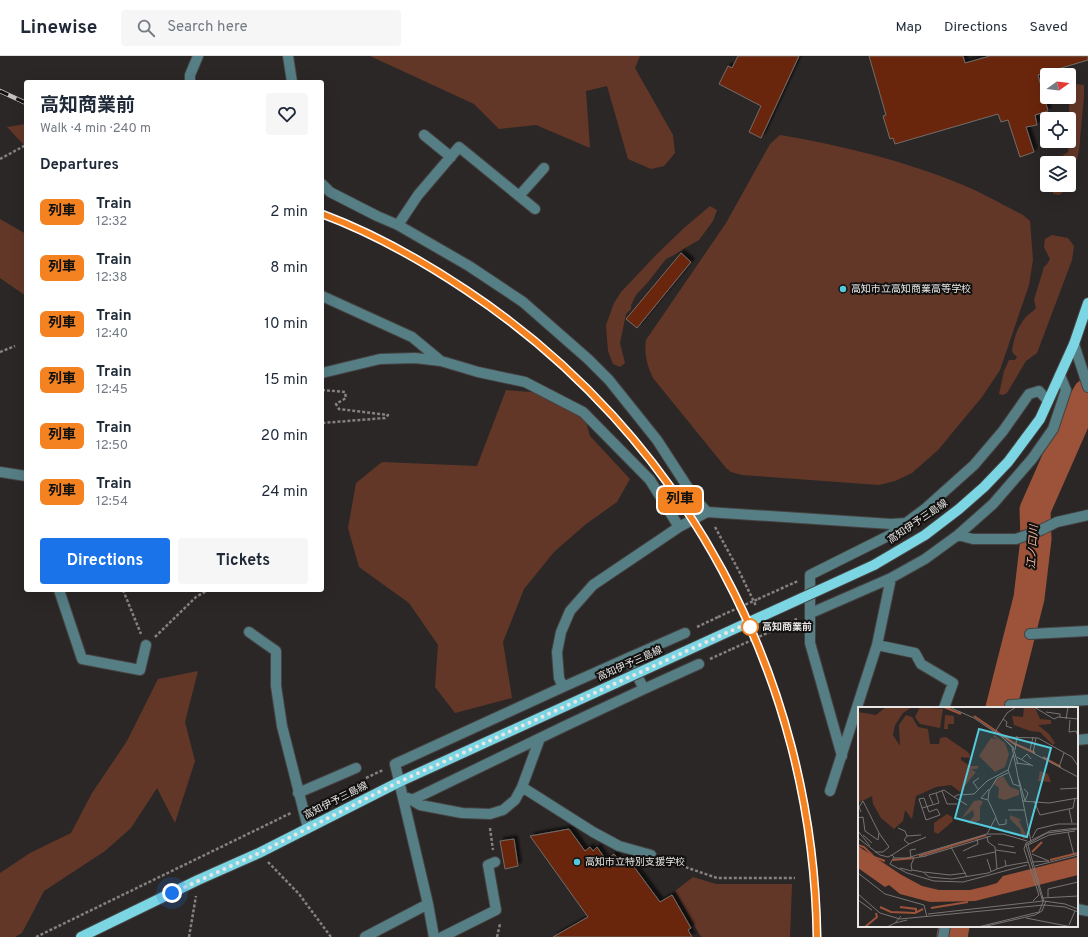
<!DOCTYPE html>
<html lang="en">
<head>
<meta charset="utf-8">
<style>
  :root { --surface:#fff; --page:#f6f6f7; --text:#1f2937; --muted:#747a83; --line:#e0e1e3; --accent:#1a73e8 }
  body { margin:0; font-family:Overpass,"Noto Sans JP",sans-serif; background:var(--page); color:var(--text); height:100vh; display:flex; flex-direction:column; font-size:15px; white-space:nowrap }
  * { box-sizing:border-box; margin:0 }
  p { font-size:13px; color:var(--muted) }
  .icon { flex:none; width:22px; height:22px; fill:none; stroke:currentColor; stroke-width:2; stroke-linecap:round; stroke-linejoin:round }
  .map { position:relative; flex:1; overflow:hidden }
  .panel { position:absolute; left:24px; top:24px; width:300px; height:512px; display:flex; flex-direction:column; background:var(--surface); border-radius:4px; box-shadow:0 4px 16px #0002 }
  .panel>* { flex:none }
  .badge { padding:0 8px; border-radius:6px; font-size:14px; line-height:26px }
  .needle { width:26px; rotate:75deg }
  .controls { position:absolute; left:1040px; top:12px; display:grid; gap:8px }
  .controls a { display:grid; place-items:center; width:36px; height:36px; border-radius:4px; background:var(--surface); box-shadow:0 4px 16px #0002; font-size:20px }
  .you { position:absolute; width:20px; height:20px; margin:-10px; border:3px solid #fff; border-radius:50%; background:#1a73e8; box-shadow:0 0 0 6px #1a73e833 }
  .map>.badge { position:absolute; translate:-50% -50%; box-shadow:0 0 0 2px #fff }
  h2 { padding:0 16px; font-size:15px; line-height:36px }
  .round { display:grid; place-items:center; flex:none; width:42px; height:42px; border-radius:4px; background:var(--page) }
  .summary { display:flex; align-items:center; justify-content:space-between; height:68px; padding:0 16px }
  h1 { font-size:19px; font-weight:700; line-height:30px }
  .action { display:flex; gap:8px; margin-top:auto; padding:8px 16px }
  .action a { flex:1; height:46px; border-radius:4px; background:var(--accent); color:#fff; font-size:16px; font-weight:700; line-height:46px; text-align:center }
  .action a+a { background:var(--page); color:var(--text) }
  ul { padding:0; list-style:none }
  li { display:flex; align-items:center; gap:12px; height:56px; padding:0 16px }
  li div { flex:1 }
  li b { display:block; font-size:15px }
  li em { font-style:normal }
  li .badge { min-width:44px; font-weight:700; text-align:center }
  header { display:flex; align-items:center; gap:24px; box-sizing:border-box; height:56px; padding:0 20px; background:var(--surface); border-bottom:1px solid var(--line) }
  header strong { font-size:19px }
  nav { display:flex; gap:22px; margin-inline-start:auto; font-size:14px }
  .search { width:280px; height:36px; background:var(--page); display:flex; align-items:center; gap:10px; box-sizing:border-box; padding:0 14px; border-radius:4px; color:var(--muted); font-size:15px }
  .map>svg:first-child { display:block }
  .green { fill:#633728 }
  .lines { fill:none; stroke-linecap:round; stroke-linejoin:round }
  .river { stroke:#9c533a; stroke-width:31 }
  .building { fill:#6a260c; stroke:#726d6b; filter:url(#shadow) }
  .minor-casing { stroke:#464241; stroke-width:12 }
  .major-casing { stroke:#464241; stroke-width:12 }
  .path { stroke:#848180; stroke-width:2.5; stroke-dasharray:3 2; stroke-linecap:butt }
  .minor { stroke:#557e85; stroke-width:10 }
  .major { stroke:#7bd5e3; stroke-width:10 }
  .rail-casing { stroke:#c5c2c1; stroke-width:4.5 }
  .rail { stroke:#121110; stroke-width:3; stroke-dasharray:9; stroke-linecap:butt }
  .major-bridge-casing { stroke:#464241; stroke-width:12; stroke-linecap:butt }
  .path-bridge { stroke:#848180; stroke-width:2.5; stroke-dasharray:3 2; stroke-linecap:butt }
  .major-bridge { stroke:#7bd5e3; stroke-width:10 }
  .line-casing { stroke:#fff; stroke-width:9 }
  .line { stroke:#f58220; stroke-width:6 }
  .walk { stroke:#e9e7e6; stroke-width:4; stroke-dasharray:0 7.2 }
  .poi-dot { fill:#53cadc; stroke:#121110; stroke-width:1.5 }
  .stop-dot { fill:#fff; stroke:#f58220; stroke-width:2 }
  .labels { text-anchor:middle; dominant-baseline:central; stroke-width:4; stroke-linejoin:round; paint-order:stroke }
  .poi-label { font-size:10px; fill:#e9e7e6; stroke:#121110; text-anchor:start }
  .street-label { font-size:10px; fill:#e9e7e6; stroke:#121110 }
  .stop-label { font-size:10px; font-weight:bold; fill:#e9e7e6; stroke:#121110; text-anchor:start }
  .water-label { font-size:11px; font-style:italic; fill:#f5b5a0; stroke:#121110 }
  .inset-river { fill:none; stroke:#9c533a; stroke-width:2 }
  .inset-road { fill:none; stroke:#777473; stroke-width:1 }
  .view { fill:#53cadc; fill-opacity:0.15; stroke:#53cadc; stroke-width:2 }
  .inset-edge { fill:none; stroke:#e9e7e6; stroke-width:2 }
</style>
</head>
<body>
<header>
<strong>Linewise</strong>
<div class="search"><svg class="icon" aria-label="search" viewBox="0 0 24 24"><circle cx="10" cy="10" r="6"/><path d="M15 15l6 6"/></svg>Search here</div>
<nav><a>Map</a><a>Directions</a><a>Saved</a></nav>
</header>
<div class="map">
<svg width="1088" height="881" viewBox="0 0 1088 881">
  <defs>
    <filter id="shadow"><feDropShadow dx="3.5" dy="-3.5" stdDeviation="1" flood-color="#0009"/></filter>
  </defs>
  <rect width="100%" height="100%" fill="#2b2726"/>
  <path class="green" d="M370,0H640L635,12L673,79L675,97L664,110L651,113L628,103L607,30L586,35L590,92L536,69L499,73L474,48Z
    M1076,28L1084,29V40L1079,95L1076,106L1075,119L1069,124V107H1060L1063,99L1068,96C1070,85 1071,65 1069,54C1068,49 1072,43 1071,38C1071,36 1070,34 1069,32Z
    M26,68V91L7,71Z
    M780,79C841,89 905,105 963,129C983,137 1003,149 1023,159L1030,165L1033,204L1029,229L1000,314L982,341L938,394L912,417L895,425L879,429L742,419L731,416L726,412L653,322C647,309 644,298 646,284L726,167L770,88Z
    M1053,129H1065L1063,136L1059,139L1053,138Z
    M710,150L717,154L713,165L699,184L685,192L674,199L666,203L648,226L636,239L631,249V253L626,258L620,287L625,307L620,311L613,308L608,295L606,269L614,247L621,236L656,199L684,172Z
    M0,163L26,178V240L0,222Z
    M1052,179L1068,182L1074,190L1072,204L1037,297L1026,305L1007,337L1003,339L999,338L1004,315L1009,304H1015L1017,301L1012,296C1013,284 1017,272 1025,262C1028,258 1033,256 1036,252L1034,244L1044,211L1047,208L1050,203L1044,191L1045,183Z
    M506,334L556,338L583,356L590,380L630,423L617,446L586,468L554,496L524,533L503,586L512,642L455,657L435,631L438,589L409,547L359,511L348,472L356,427L382,406L477,410Z
    M198,615L185,666L195,705L175,767L157,732L131,772L105,795L44,835L22,877L15,881H0V817L30,797L71,777L92,737L127,685L158,623Z
    M693,821L716,828H792L790,881H701L675,835Z"/>
  <g class="lines">
    <path class="river" d="M1001,652L1029,542L1036,483L1035,454L1079,354L1088,338
      M952,881L954,870"/>
  </g>
  <path class="building" d="M738,0H799L761,82L749,76L761,50L719,28L728,10L732,12Z
    M869,0H963L965,7L990,0H1088V4L1038,19L1048,55L1035,59L1037,69L1026,71L1034,96L1020,101L1008,64L1001,66L998,58L895,88L893,82L890,83L883,60L886,59Z
    M681,197L691,206L637,272L626,263Z
    M569,773L585,795L590,791L593,795L597,791L606,804L614,798L620,805L626,800L660,846L672,839L691,872L688,874L692,881H553L588,861L530,780Z
    M514,783L518,810L505,813L500,785Z"/>
  <g class="lines">
    <defs>
      <path id="minor" d="M288,0L292,26
        M190,26V19L198,0
        M424,79L451,101
        M322,128L330,136L377,160L398,169L469,210L523,246L588,303L609,324L657,384L696,444L707,456L891,468L906,467
        M519,140L544,112
        M398,169L418,139L459,91L535,153
        M322,240L412,281L441,305
        M1074,288L1088,331
        M322,317L380,303L415,302L441,305L478,316L525,326L583,356L650,424L679,471
        M0,416L26,420
        M958,479L973,483H1016L1041,474L1057,466L1088,459
        M59,534L82,603L140,614L146,589
        M811,557L891,522L925,503L958,479L993,448L1032,403L1053,373L1066,334L1060,319
        M249,576L276,595V630L282,670L308,772
        M1030,578L1088,575
        M877,589L915,597L921,608L953,627L944,652
        M628,602L685,577
        M644,633L699,608
        M1010,649L1088,644
        M1077,684L1088,683
        M842,700L810,587V519L890,479L926,452L974,409L1003,375L1029,338L1039,335L1048,345
        M522,731L593,776L619,790L651,799
        M830,735L877,589L891,522
        M298,737L356,712
        M408,742L420,749L462,757L490,758L503,754L515,744L522,731L540,682
        M412,744L565,670L644,633L628,602L563,631
        M1077,853L1088,855
        M365,881L428,848
        M434,881L428,848L395,708L563,631L559,622L557,596L561,576L570,555L593,529L679,471L707,456
        M442,881L496,854L488,809L495,806
        M943,881L945,870"/>
      <path id="major" d="M874,509L925,479L959,453L984,431L1008,406L1040,363L1074,288L1088,247
        M81,881L198,824L259,797L399,726L616,627"/>
    </defs>
    <use href="#minor" class="minor-casing"/>
    <use href="#major" class="major-casing"/>
    <path class="path" d="M0,103L26,89
      M0,296L15,290
      M322,334L345,336L346,342L336,348L339,353L388,359L385,362L322,367
      M715,471L739,515L756,550
      M123,534L141,578
      M758,543L798,525
      M697,571L718,561
      M772,575L797,563
      M155,581L196,541L208,534
      M710,603L732,593
      M366,722L383,714
      M490,772L493,794
      M662,803L717,822H795
      M268,806L299,838L331,881
      M36,881L291,757
      M189,881L196,840
      M497,881L500,868"/>
    <use href="#minor" class="minor"/>
    <use href="#major" class="major"/>
    <defs>
      <path id="rail" d="M0,35L26,47
        M322,158C373,177 421,204 466,234C685,379 813,620 817,881"/>
    </defs>
    <use href="#rail" class="rail-casing"/>
    <use href="#rail" class="rail"/>
    <defs>
      <path id="major-bridge" d="M616,627L874,509"/>
    </defs>
    <use href="#major-bridge" class="major-bridge-casing"/>
    <path class="path-bridge" d="M718,561L758,543
      M732,593L772,575"/>
    <use href="#major-bridge" class="major-bridge"/>
  </g>
  <g class="lines">
    <defs>
      <path id="line" d="M322,158C373,177 421,204 466,234C685,379 813,620 817,881"/>
    </defs>
    <use href="#line" class="line-casing"/>
    <use href="#line" class="line"/>
    <path class="walk" d="M172,837L259,797L399,726L746,568L750,571"/>
  </g>
  <g class="poi-dot">
    <circle cx="843" cy="233" r="4"/>
    <circle cx="577" cy="806" r="4"/>
  </g>
  <circle class="stop-dot" cx="750" cy="571" r="8"/>
  <g class="labels">
    <g class="poi-label">
      <text x="851" y="233">高知市立高知商業高等学校</text>
      <text x="585" y="806">高知市立特別支援学校</text>
    </g>
    <g class="street-label">
      <text transform="translate(918 466) rotate(-34)">高知伊予三島線</text>
      <text transform="translate(630 608) rotate(-24)">高知伊予三島線</text>
      <text transform="translate(336 745) rotate(-27)">高知伊予三島線</text>
    </g>
    <g class="stop-label">
      <text x="762" y="571">高知商業前</text>
    </g>
    <g class="water-label">
      <text transform="translate(1033 491) rotate(-86)">江ノ口川</text>
    </g>
  </g>
  <g transform="translate(858 651)">
    <rect width="220" height="220" fill="#2b2726"/>
    <path d="M28,0H54L45,6L37,18L35,28L42,39L41,18L48,8L54,10L60,20L70,22L72,37H81L82,31L88,30L110,45L113,51L103,50V53L112,59H121L119,62H113L118,65L102,85L93,78L78,80L58,89L54,112L47,103L45,114L36,122L23,111L15,97L14,89L0,96V5L18,8ZM62,0L85,2L82,21L62,17L57,10ZM166,0L177,1L182,12L193,13V17L180,18L191,27L197,36L195,38L182,25L172,24L156,18L154,9L165,10ZM87,8L96,9V17H90V22H86ZM136,28L147,36L151,47L147,60L137,65L121,49L133,31L141,33L135,30ZM182,64L190,67L193,75L180,74ZM145,69L152,80L161,83V88L147,93L140,91L141,81L136,77L137,73ZM122,93L125,95L122,100V113L114,117L109,116L116,109L115,103L103,112L116,94ZM89,107L94,110L95,114L80,127L76,125V116ZM152,108L164,113L161,114L170,131L165,132L162,122L152,112Z" fill="#633728"/>
    <path d="M0,139L42,167L64,179L81,183H112L129,179L139,176L145,169L220,150V168L117,194L72,195L42,187L31,178L27,180L0,161Z" fill="#9c533a"/>
    <path class="inset-river" d="M86,0L103,7M116,9L157,37L177,46M185,50L203,60M0,138L6,140L16,150L27,154M174,145L184,135M61,149L128,128M35,153L56,151M192,153L220,146M22,200L33,205L57,206L65,202M42,200L58,202V205M73,201L110,195M7,220L19,210L18,206"/>
    <path class="inset-road" d="M91,0L116,11L144,30L154,40L173,135M176,0L196,12L200,10L220,12M188,5L202,7V10M145,12L149,15L148,19L154,21M208,12L210,0M212,13L211,25L218,24L220,29M137,25L149,6L158,0M144,30L180,31L214,50L220,59M178,31L175,46L220,70M146,32L155,40L160,57M157,43L159,29M172,43L175,30M159,50L175,59M164,52L169,47L173,52M158,56L173,58M201,60L206,46M150,63L155,77L161,79M161,73L167,94M120,82L115,75L121,71M166,82L170,86L167,94M202,82L220,81M84,84L89,97H99M96,90L109,98M66,91L71,105L79,102L82,108L68,113L61,92ZM130,93L123,91L131,82M164,94L191,96L220,91M176,94L182,108L215,101L217,91M75,97L71,88L78,86M64,101L81,96L78,86L86,83L96,90L99,88L116,87L129,74L150,63L155,48M211,102L214,116M150,103H166M0,111L5,110L7,124L20,133L21,126L5,94L1,100L3,105M138,111L141,118L148,117V112M40,121L47,124L49,129L46,133L51,137M0,124L12,139M210,125L216,148M129,127L138,110L130,93L131,84L139,71L150,66M5,128L14,136M49,129L63,128M0,131L22,148L30,150L34,148L36,150L32,157L49,166L76,174L105,175L169,158M174,131L179,122L200,117H220M140,137L156,140M93,140L109,170M138,143L158,146M105,144L120,137L119,132M17,145H25L31,140L21,126M174,147L191,154L174,155M34,148L51,137L68,130M67,149L133,129M68,149L56,151L53,158L54,163L65,165L71,170L94,172L130,166L139,162L137,140L130,135L129,129M53,150L52,143L58,142M36,151H49L129,127H145L169,134M109,151L137,145M129,152L133,164M148,159L170,155M177,159L220,148M42,161L54,164M139,162L148,159L147,153M66,165L92,168L108,166M0,166L27,187L66,198L69,210M0,187L22,206L42,212L186,198M190,190V182L220,175M184,191L220,189M0,193L14,203M175,194L181,188L166,142L168,136L192,124L220,121M186,194L207,197L220,202M186,195L170,138L191,128L217,124M186,198L207,200L220,205M70,207L185,194M168,211L214,220M37,216L49,213M211,218L217,204M29,220L37,216L43,209M120,220L181,205L185,195L168,138L189,126L220,122M124,220L177,208L184,204L188,194"/>
    <path class="view" d="M121,22L193,41L169,130L97,111Z"/>
    <rect width="220" height="220" class="inset-edge"/>
  </g>
</svg>
<div class="controls">
<a><svg class="needle" viewBox="-14 -14 28 28"><path d="M0-13l5 13h-10z" fill="#e53935"/><path d="M0 13l5-13h-10z" fill="#747a83"/></svg></a>
<a><svg class="icon" aria-label="locate" viewBox="0 0 24 24"><circle cx="12" cy="12" r="6"/><path d="M12 2v4M12 18v4M2 12h4M18 12h4"/></svg></a>
<a><svg class="icon" aria-label="layers" viewBox="0 0 24 24"><path d="M12 4l9 5-9 5-9-5zM3 14l9 5 9-5"/></svg></a>
</div>
<div class="you" style="left:172px;top:837px"></div>
<b class="badge" style="left:680px;top:444px;background:#f58220;color:#111">列車</b>
<section class="panel">
<div class="summary"><div><h1>高知商業前</h1><p>Walk · 4 min · 240 m</p></div><a class="round"><svg class="icon" aria-label="heart" viewBox="0 0 24 24"><path d="M12 20l-8-8c-3-5 5-10 8-4 3-6 11-1 8 4z"/></svg></a></div>
<h2>Departures</h2>
<ul>
<li><span class="badge" style="background:#f58220;color:#111">列車</span><div><b>Train</b><p>12:32</p></div><em>2 min</em></li>
<li><span class="badge" style="background:#f58220;color:#111">列車</span><div><b>Train</b><p>12:38</p></div><em>8 min</em></li>
<li><span class="badge" style="background:#f58220;color:#111">列車</span><div><b>Train</b><p>12:40</p></div><em>10 min</em></li>
<li><span class="badge" style="background:#f58220;color:#111">列車</span><div><b>Train</b><p>12:45</p></div><em>15 min</em></li>
<li><span class="badge" style="background:#f58220;color:#111">列車</span><div><b>Train</b><p>12:50</p></div><em>20 min</em></li>
<li><span class="badge" style="background:#f58220;color:#111">列車</span><div><b>Train</b><p>12:54</p></div><em>24 min</em></li>
</ul>
<div class="action"><a>Directions</a><a>Tickets</a></div>
</section>
</div>
</body>
</html>
